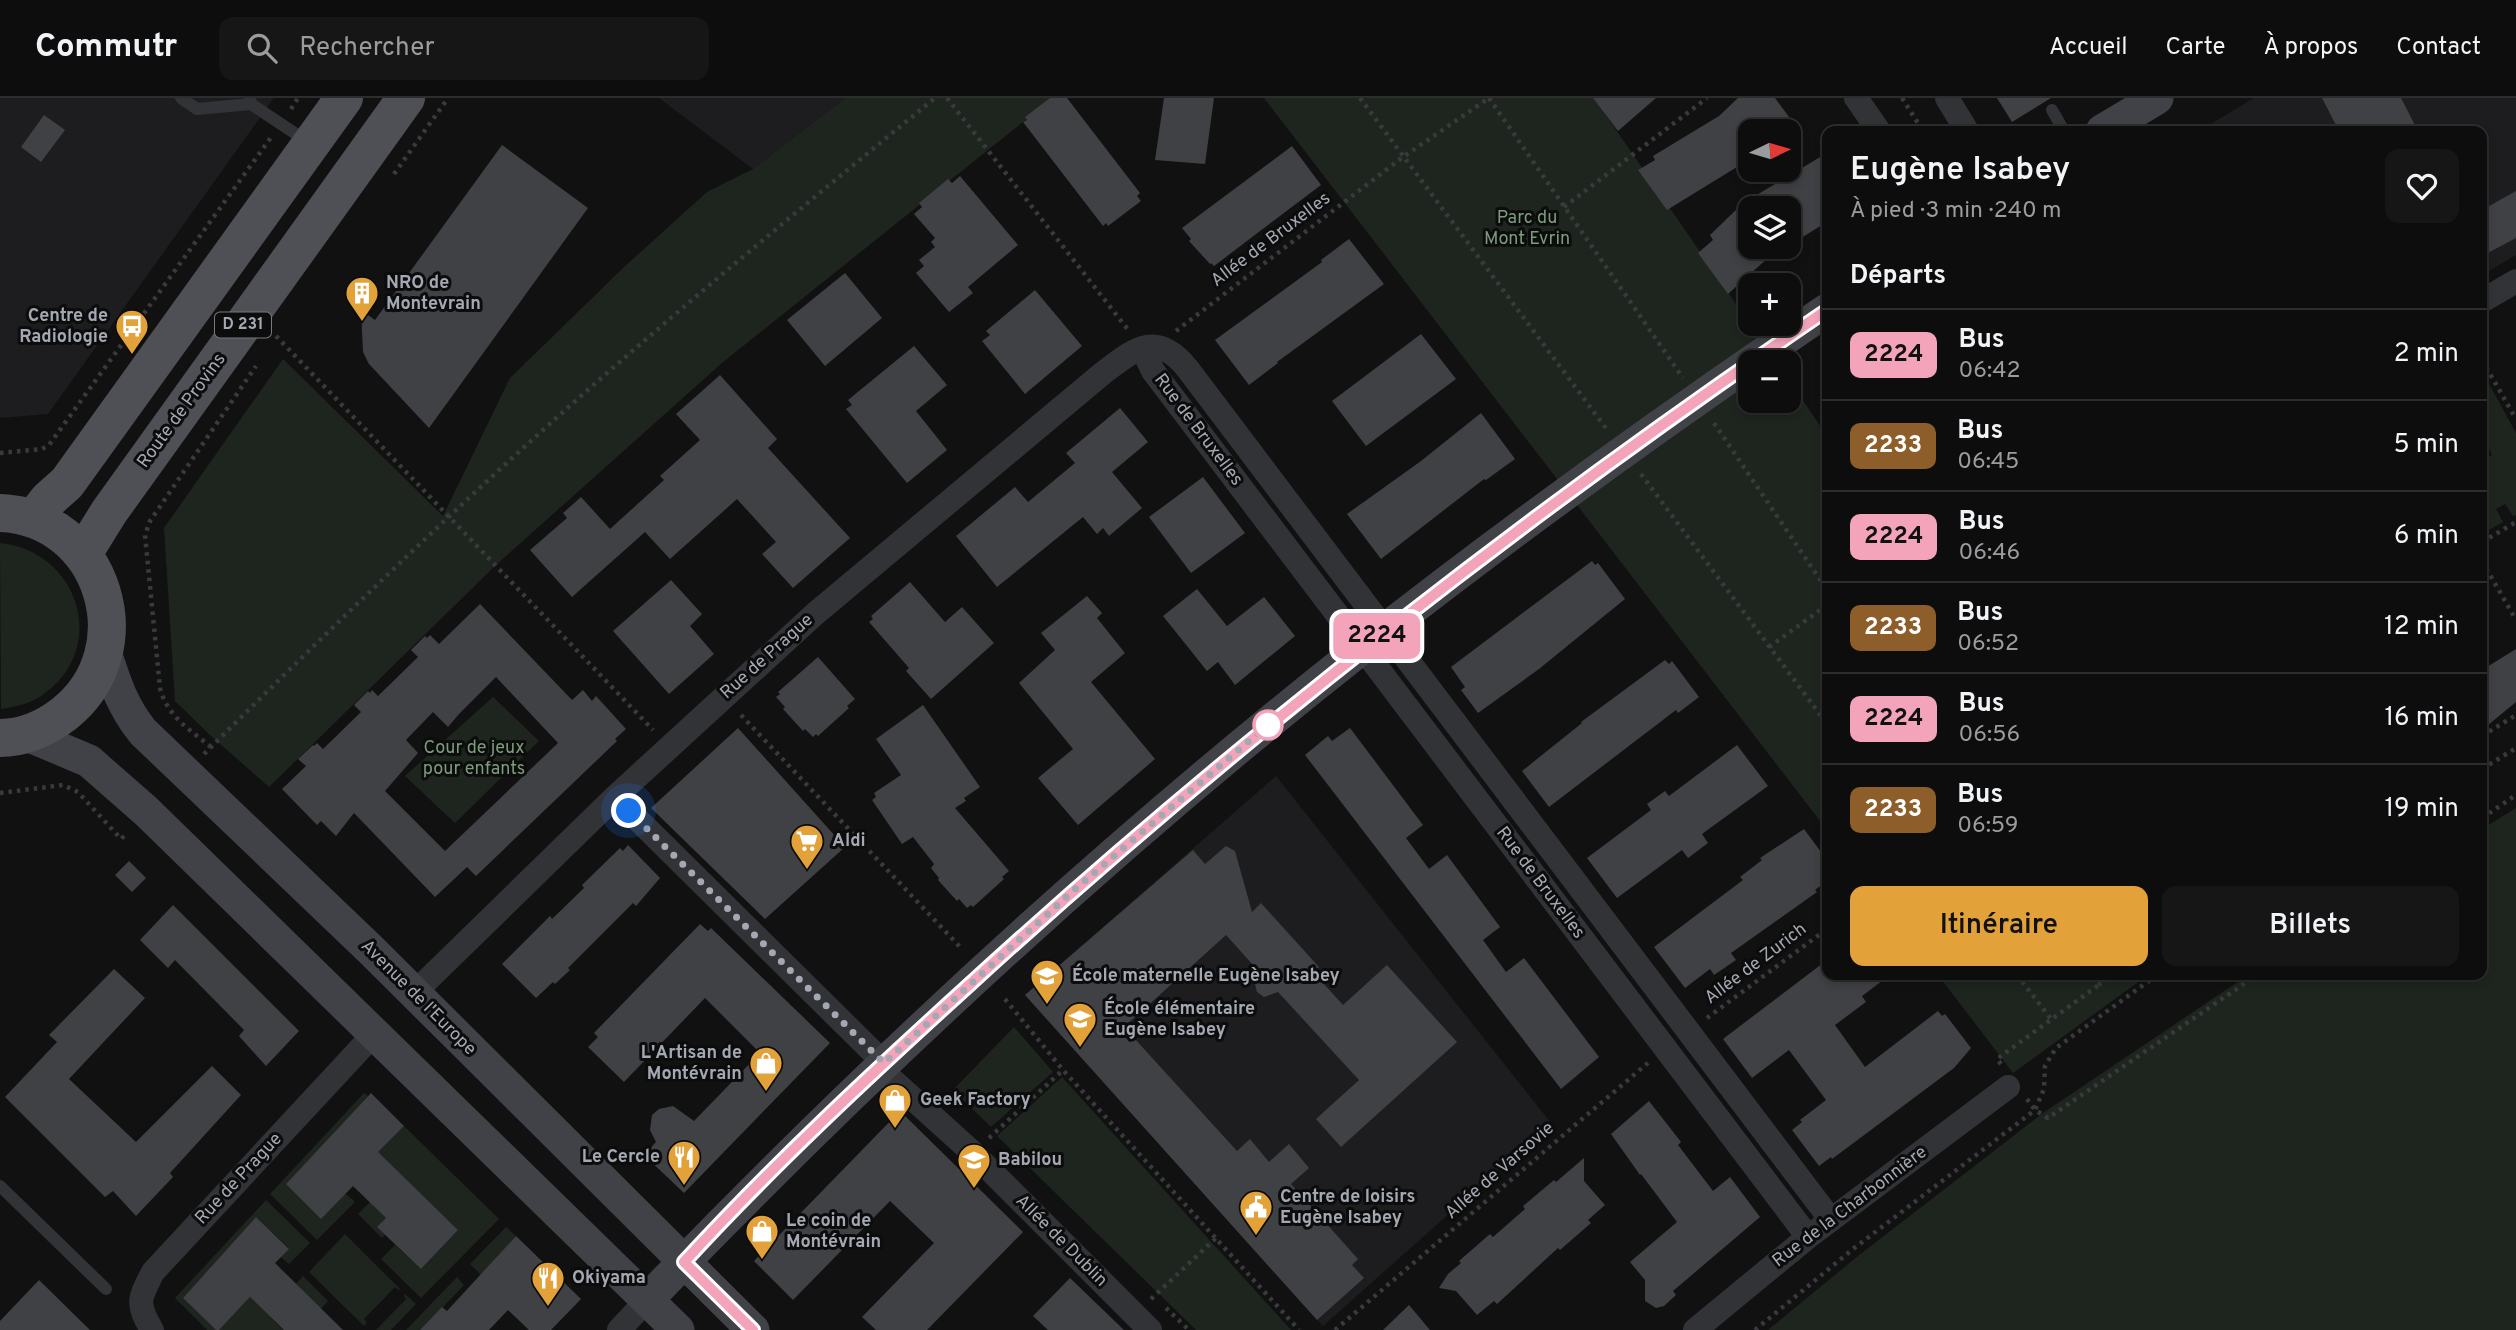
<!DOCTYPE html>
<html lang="fr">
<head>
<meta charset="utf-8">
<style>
  :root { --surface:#0d0d0e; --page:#161617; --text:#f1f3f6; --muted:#9a9c9e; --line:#2d2d2e; --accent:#e2a239 }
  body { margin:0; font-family:Overpass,sans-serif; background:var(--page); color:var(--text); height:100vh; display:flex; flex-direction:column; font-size:26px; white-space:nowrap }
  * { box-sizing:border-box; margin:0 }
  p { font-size:23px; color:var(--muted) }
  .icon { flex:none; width:38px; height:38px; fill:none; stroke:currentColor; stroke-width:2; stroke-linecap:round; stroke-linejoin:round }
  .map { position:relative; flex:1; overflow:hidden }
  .sheet { position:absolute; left:1822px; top:28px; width:665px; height:854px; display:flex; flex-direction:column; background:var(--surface); border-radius:14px; box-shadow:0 4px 10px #0003,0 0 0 2px var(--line) }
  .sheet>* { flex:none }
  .badge { padding:0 14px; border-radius:10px; font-size:24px; line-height:46px }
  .needle { width:46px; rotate:85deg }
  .buttons { position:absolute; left:1738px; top:21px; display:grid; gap:14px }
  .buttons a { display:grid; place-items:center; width:63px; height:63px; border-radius:14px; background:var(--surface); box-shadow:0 4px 10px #0003,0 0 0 2px var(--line); font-size:35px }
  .you { position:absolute; width:35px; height:35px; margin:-18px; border:5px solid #fff; border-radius:50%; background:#1a73e8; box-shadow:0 0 0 10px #1a73e833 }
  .map>.badge { position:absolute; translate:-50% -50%; box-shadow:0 0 0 4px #fff }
  h2 { padding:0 28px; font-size:26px; line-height:63px }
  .round { display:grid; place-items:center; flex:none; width:74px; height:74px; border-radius:14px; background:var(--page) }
  .head { display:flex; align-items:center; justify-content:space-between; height:119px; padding:0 28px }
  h1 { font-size:33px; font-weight:600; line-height:52px }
  .primary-button { display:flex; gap:14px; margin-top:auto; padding:14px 28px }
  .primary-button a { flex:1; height:80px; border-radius:14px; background:var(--accent); color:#111; font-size:28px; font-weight:600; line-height:80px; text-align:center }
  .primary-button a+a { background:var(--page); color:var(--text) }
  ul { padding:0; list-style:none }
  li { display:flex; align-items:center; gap:21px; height:91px; padding:0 28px; border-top:2px solid var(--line) }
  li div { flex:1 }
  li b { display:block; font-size:26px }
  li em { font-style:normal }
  li .badge { min-width:77px; font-weight:700; text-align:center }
  header { display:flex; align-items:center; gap:42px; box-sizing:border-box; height:98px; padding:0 35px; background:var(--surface); border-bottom:2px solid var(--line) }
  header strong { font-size:33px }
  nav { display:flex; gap:38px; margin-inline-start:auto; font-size:24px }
  .search { width:490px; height:63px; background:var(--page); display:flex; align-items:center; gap:18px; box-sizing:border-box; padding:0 24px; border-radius:14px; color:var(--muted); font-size:26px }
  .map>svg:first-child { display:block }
  .built { fill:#1d1d1f }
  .green { fill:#1e251e }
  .building { fill:#404145; fill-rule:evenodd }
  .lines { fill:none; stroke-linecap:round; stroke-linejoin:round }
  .path { stroke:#383a3e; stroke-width:4.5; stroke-dasharray:3.5 5; stroke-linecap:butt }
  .lane { stroke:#323337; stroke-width:12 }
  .street { stroke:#323337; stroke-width:24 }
  .secondary { stroke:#404247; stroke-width:33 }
  .primary { stroke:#4f5056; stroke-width:38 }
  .line-casing { stroke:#fff; stroke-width:16 }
  .line { stroke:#f3a4ba; stroke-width:10 }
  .walk { stroke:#a3a8b2; stroke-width:7; stroke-dasharray:0 12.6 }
  .stop-dot { fill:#fff; stroke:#f3a4ba; stroke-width:3.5 }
  .labels { text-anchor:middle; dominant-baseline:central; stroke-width:6; stroke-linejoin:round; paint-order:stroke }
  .shield { fill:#0c0c0d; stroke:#767980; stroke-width:2 }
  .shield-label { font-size:16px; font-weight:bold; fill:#a3a8b2 }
  .park-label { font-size:18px; fill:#7c9c7c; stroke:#0c0c0d }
  .street-label { font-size:18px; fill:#a3a8b2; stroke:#0c0c0d }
  .poi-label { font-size:18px; font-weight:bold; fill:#a3a8b2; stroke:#0c0c0d; text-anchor:start }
</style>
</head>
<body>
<header>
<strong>Commutr</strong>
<div class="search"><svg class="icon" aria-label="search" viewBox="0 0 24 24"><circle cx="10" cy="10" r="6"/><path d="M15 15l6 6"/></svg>Rechercher</div>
<nav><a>Accueil</a><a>Carte</a><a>À propos</a><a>Contact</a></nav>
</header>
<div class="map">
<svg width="2516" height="1232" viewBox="0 0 2516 1232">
  <rect width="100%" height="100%" fill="#111112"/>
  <path class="built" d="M0,0H274L48,316L0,320Z
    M659,0H845L753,71Z
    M2254,0H2516V157L2482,177V33H2199Z
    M1276,678L1551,1025L1323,1228L1025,897Z"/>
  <path class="green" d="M845,0H1053L722,265L496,467L269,689L211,638L175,603L164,430L283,261L443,418L510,280L623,170L707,94L753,71Z
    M1264,0H1594L1776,264H1750V303H1788L1789,282L1827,338V732Z
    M2482,273L2516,335V417L2513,418L2505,406L2496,411L2503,424L2482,436V363L2492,357L2482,337Z
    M0,445C80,453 110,552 41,598C29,606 15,609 1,611Z
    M493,599L539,643L455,725L405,678Z
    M2516,710V1232H1768L1858,1158L2043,1015L2248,877H2482V731Z
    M1938,877H2148L2013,975Z
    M1014,929L1053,974L991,1029L953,992Z
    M1062,979L1291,1232H1196L997,1038Z
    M364,995L368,998L286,1086L346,1096L355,1104L317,1142L270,1096Z
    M404,1028L499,1121L421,1200L381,1161L395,1147L421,1171L458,1132L377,1055Z
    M266,1102L310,1145L289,1166L281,1159L289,1150L256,1119L183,1200L216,1232H207L175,1200Z
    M370,1104L386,1120L385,1137L382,1140L358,1116Z
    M506,1129L516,1138L481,1177L470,1166Z
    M345,1136L400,1191L399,1192L395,1189L364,1221L367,1224L364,1228L309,1174Z
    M303,1178L328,1203L321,1211L296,1186Z
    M457,1179L464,1187L421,1232H406Z
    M405,1196L416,1206L391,1232H376L406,1201L404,1198Z
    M250,1199L283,1232H219Z"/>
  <path class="building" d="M1050,0H1067L1140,95L1137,98L1141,103L1108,128L1106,125L1103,128L1023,24L1027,22L1025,19Z
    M1164,0H1214L1205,66L1155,62Z
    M1593,0H1656L1618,33Z
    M1738,0H1775L1792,23L1781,33H1750V61L1667,112L1638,72L1655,62L1653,58L1719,18Z
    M1997,0H2051L2012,24Z
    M2322,0H2401L2418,33H2339Z
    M44,17L65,32L41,64L21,49Z
    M502,47L588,110L429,330L369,266L363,254L361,212L375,222Z
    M1292,48L1321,87L1214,168L1211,165L1210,166L1189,143L1191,141L1182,130Z
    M1827,55V124L1788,148V110H1750V149H1780L1728,196L1698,155L1713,142L1710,137L1738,110H1736L1750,99V101Z
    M960,78L1018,147L968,189L973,195L949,214L916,175L924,168L919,162L935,149L931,144L935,140L914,116L922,109L919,105L948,81L952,85Z
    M2516,93V140L2482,158V112Z
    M1349,141L1384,186L1277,264L1278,265L1249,287L1215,242L1322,164L1321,162Z
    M845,175L882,220L825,268L787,222Z
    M1035,192L1082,248L1025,296L982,243L990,237L986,233Z
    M1421,236L1456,281L1366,348L1332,303Z
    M914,248L947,287L916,313L947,352L907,385L846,311L852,307L848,302Z
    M720,277L777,341L768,350L850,440L793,490L762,456L776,444L737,401L670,461L645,434L572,499L530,452L567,420L563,415L581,399L610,431L664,382L660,378L700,342L676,316Z
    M1120,310L1148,344L1112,374L1142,410L1109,438L1103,430L1097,436L1083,419L997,489L956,438L1015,389L1028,404L1075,365L1066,355Z
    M1481,315L1515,361L1486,382L1484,381L1381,461L1347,416L1421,363Z
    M1203,379L1245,435L1191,475L1149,419Z
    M1592,463L1595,467L1598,465L1625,501L1539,571L1478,615L1461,592L1465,589L1451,569Z
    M671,482L702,516L690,528L714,556L669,596L613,533Z
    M910,484L945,524L962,509L994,545L931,601L906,573L909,570L869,524L873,521L871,518Z
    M1197,491L1227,528L1264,499L1295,538L1235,587L1218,564L1207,573L1163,518Z
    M1087,498L1102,515L1097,520L1125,555L1091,584L1155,661L1078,727L1038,680L1073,651L1019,585L1055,552L1041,535Z
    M480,506L572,602L583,592L592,603L596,598L626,631L615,641L617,643L476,778L467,769L435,799L354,715L336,738L321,723L317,727L282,691L306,668L298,661L313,647L314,648L317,645L323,651L361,614L354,607L368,593L370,595L372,592L378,598L418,559L411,552L425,538L427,540L430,537L439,546ZM496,579L558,645L445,753L385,693L418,655L406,642L433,614L448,629L459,616Z
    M2516,551V604L2482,632V572Z
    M818,559L855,601L847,608L849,610L818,638L816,636L813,639L805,631L803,633L783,611L785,609L776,599L780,596L778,594Z
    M1665,562L1669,566L1672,563L1699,599L1678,615L1676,612L1549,709L1522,673L1582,625L1581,624Z
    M923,607L980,689L964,700L966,703L955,710L1009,773L1002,779L1004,781L973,809L971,807L967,810L959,801L957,803L938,782L939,780L931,770L934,766L913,739L902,746L872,702L876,699L874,695L901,677L876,641Z
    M738,630L845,749L765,821L651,710Z
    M1350,630L1423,727L1406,740L1429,771L1447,757L1500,829L1483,842L1506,874L1524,860L1599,959L1561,991L1305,657L1328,638L1332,643Z
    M1737,647L1768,688L1702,736L1708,745L1688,760L1682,752L1617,800L1587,760L1651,712L1647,706L1665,693L1669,698Z
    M1804,731L1827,762V783L1815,792L1817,794L1731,855L1736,862L1714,877L1710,871L1685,890L1654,849L1743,782L1740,779L1762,762L1760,760Z
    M628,747L660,780L636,808L633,805L568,870L570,872L555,886L553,884L536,900L502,866L550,818L552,821L584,790L582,787L620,750L623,753Z
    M1226,748L1235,753L1252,814L1261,805L1319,869L1313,874L1343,907L1387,867L1457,944L1341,1049L1316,1021L1359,982L1278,894L1264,899L1257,894L1253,878L1254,868L1226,837L1124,929L1237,1053L1250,1041L1269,1064L1289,1046L1309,1070L1291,1086L1358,1161L1352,1167L1364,1180L1317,1222L1025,897L1193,752L1205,766Z
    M129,763L146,780L132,794L115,777Z
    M173,807L299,933L266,968L239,938L244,932L175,862L168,870L140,842Z
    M700,826L708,833L711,830L830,945L684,1095L644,1057L656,1044L650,1032L652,1017L659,1011L673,1008L694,1023L760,955L705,900L624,984L588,949L598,939L594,935Z
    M1827,862V877H1890L1862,898L1866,904L1835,927L1865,969L1938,913L1942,918L1945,916L1971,950L1954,970L1832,1061L1831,1059L1819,1068L1792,1032L1802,1024L1800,1022L1826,1002L1789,952L1752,980L1723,941Z
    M114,871L145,900L69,981L136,1044L212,968L241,997L170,1075L173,1079L136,1118L113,1093L105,1099L5,999L57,944L49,937Z
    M371,995L404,1028L378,1054L458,1132L421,1171L377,1129L386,1120L353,1088L321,1121L286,1086Z
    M1649,1003L1681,1044L1678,1047L1713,1093L1730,1079L1760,1119L1673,1193L1676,1197L1664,1208L1656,1210L1645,1203V1182L1630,1164L1677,1124L1641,1076L1640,1077L1611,1036Z
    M900,1013L1023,1134L927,1232H876L862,1219L934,1145L890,1103L793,1202L754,1163Z
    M1584,1060V1083L1605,1107L1588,1122L1591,1125L1560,1152L1558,1150L1497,1206L1494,1203L1477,1217L1456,1193L1439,1190L1448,1176L1461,1165L1459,1163L1490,1136L1493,1139L1525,1111L1523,1108L1554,1082L1556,1084Z
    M256,1119L289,1151L275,1165L343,1232H284L250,1199L219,1232H216L183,1200Z
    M516,1138L581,1201L551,1232H529L508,1212L489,1232H420L442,1209L447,1213Z
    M1070,1180L1124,1232H1048L1033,1218Z
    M39,1182L90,1232H0V1223Z
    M1409,1207L1430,1232H1383Z"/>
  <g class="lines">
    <path class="path" d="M947,0L1129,233
      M1360,0L1608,333
      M1489,0L1683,280
      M1902,0L1923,33
      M291,11L298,0
      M394,76L448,0
      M1564,109L1707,0
      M1176,233L1403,59L1489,0
      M276,238L653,632
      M2482,262L2516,321
      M1714,325L1827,492
      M0,355L42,351L49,347L272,38
      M1641,376L1827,626
      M2482,444L2516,424
      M2482,463L2516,522
      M1769,549L1827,507
      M741,617L961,850
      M2482,638L2516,617
      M211,649C190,632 167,618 160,590L145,437L150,423L256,268
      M204,656C335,526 468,397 607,275C715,181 825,90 935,0
      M2482,671L2516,650
      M0,695L63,687L78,694L121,741L127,735
      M2482,720L2516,697
      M2017,877L2051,921
      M2094,877L2100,886L2113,877
      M1005,901L1063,972L1299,1232
      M1707,920L1827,831
      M2001,966L1997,961L2100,886
      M2027,1001L2035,1012L2048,1020L2257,877
      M989,1040L1063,972
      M1151,1201L1217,1139
      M1166,1210L1189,1232
      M1335,1232L1649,964
      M1755,1232L1853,1151L2035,1012L2044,991L2045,968L2056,950L2157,877"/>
    <path class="lane" d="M181,0L197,11L251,6L250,0
      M251,6L308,44
      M2052,12L2064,33
      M0,1088L106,1191"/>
    <path class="street" d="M1856,0L1879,33
      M1947,0L1967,33
      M2482,203L2516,183
      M1142,250L1153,273L1808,1139
      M615,699L884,965
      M414,895L615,699L816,515L1103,275C1135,251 1156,232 1187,270L1831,1122
      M879,970L973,1055L1150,1232
      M152,1232C136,1205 139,1201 153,1174L374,936
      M619,1232L647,1202
      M1695,1232L1808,1139L2008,989"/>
    <path class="secondary" d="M2102,33L2157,0
      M105,554C115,585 122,608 143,634L371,852L753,1232
      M25,636L89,663L146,713L678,1232
      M647,1202C871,969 1109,749 1363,549C1513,431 1669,319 1827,212"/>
    <path class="primary" d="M0,415C104,419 145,552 64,616C46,630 23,640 0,640
      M33,421L48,402L67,385L344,0
      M83,456L109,414L406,0"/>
  </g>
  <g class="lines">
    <defs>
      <path id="line" d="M753,1232L684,1164C773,1067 871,976 969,887C1239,640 1524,418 1827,212"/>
    </defs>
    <use href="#line" class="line-casing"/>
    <use href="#line" class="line"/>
    <path class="walk" d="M629,713L884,965L1074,792L1268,627"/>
  </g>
  <defs>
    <symbol id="building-pin" viewBox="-11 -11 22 30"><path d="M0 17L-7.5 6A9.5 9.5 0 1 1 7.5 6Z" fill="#e2a239" stroke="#0c0c0d"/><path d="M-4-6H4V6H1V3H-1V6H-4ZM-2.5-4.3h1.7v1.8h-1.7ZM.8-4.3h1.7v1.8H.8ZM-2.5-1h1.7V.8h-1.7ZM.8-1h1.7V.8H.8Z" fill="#fff"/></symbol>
    <symbol id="bus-pin" viewBox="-11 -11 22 30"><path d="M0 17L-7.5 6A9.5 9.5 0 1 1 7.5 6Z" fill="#e2a239" stroke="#0c0c0d"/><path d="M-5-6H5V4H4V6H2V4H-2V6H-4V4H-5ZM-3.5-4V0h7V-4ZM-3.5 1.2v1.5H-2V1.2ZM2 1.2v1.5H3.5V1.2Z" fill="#fff"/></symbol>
    <symbol id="supermarket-pin" viewBox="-11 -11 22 30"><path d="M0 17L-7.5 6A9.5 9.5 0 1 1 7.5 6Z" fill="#e2a239" stroke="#0c0c0d"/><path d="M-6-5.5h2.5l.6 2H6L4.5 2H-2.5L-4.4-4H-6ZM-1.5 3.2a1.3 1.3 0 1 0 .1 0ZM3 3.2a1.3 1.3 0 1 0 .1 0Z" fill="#fff"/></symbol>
    <symbol id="school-pin" viewBox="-11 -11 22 30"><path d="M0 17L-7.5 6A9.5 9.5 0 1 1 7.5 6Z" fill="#e2a239" stroke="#0c0c0d"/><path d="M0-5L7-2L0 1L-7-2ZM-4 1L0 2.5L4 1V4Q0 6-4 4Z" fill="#fff"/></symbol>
    <symbol id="shop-pin" viewBox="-11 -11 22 30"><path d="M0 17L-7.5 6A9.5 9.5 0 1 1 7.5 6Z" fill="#e2a239" stroke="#0c0c0d"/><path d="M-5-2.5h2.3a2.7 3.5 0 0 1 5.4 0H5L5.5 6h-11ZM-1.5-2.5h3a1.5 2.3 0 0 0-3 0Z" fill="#fff"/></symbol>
    <symbol id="restaurant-pin" viewBox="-11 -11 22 30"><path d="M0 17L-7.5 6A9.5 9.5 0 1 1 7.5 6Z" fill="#e2a239" stroke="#0c0c0d"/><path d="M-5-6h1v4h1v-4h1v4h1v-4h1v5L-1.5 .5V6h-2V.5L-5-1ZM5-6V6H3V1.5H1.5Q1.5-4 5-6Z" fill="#fff"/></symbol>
    <symbol id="civic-pin" viewBox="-11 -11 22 30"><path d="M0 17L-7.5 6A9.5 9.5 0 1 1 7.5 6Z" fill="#e2a239" stroke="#0c0c0d"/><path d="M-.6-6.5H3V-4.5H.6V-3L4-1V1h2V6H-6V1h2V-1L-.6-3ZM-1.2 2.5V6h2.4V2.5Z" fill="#fff"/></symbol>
  </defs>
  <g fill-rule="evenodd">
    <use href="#building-pin" x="343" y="176" width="38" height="52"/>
    <use href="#bus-pin" x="113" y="209" width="38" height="52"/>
    <use href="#supermarket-pin" x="788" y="724" width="38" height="52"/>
    <use href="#school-pin" x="1028" y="859" width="38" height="52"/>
    <use href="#school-pin" x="1061" y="902" width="38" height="52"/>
    <use href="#shop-pin" x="747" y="946" width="38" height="52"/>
    <use href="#shop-pin" x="876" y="983" width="38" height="52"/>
    <use href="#restaurant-pin" x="665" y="1040" width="38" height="52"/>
    <use href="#school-pin" x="955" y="1043" width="38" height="52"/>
    <use href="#civic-pin" x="1237" y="1090" width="38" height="52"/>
    <use href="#shop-pin" x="743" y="1114" width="38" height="52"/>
    <use href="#restaurant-pin" x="529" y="1161" width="38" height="52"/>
  </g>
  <circle class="stop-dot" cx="1268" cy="627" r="14"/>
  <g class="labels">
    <rect class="shield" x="215" y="214.5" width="56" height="25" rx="5"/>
    <g class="shield-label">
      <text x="243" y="227">D 231</text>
    </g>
    <g class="park-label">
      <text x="1527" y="120">Parc du<tspan x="1527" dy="21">Mont Evrin</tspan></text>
      <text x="474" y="650">Cour de jeux<tspan x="474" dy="21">pour enfants</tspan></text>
    </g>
    <g class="street-label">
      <text transform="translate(1271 142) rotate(-37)">Allée de Bruxelles</text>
      <text transform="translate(182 313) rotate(-54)">Route de Provins</text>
      <text transform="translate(1198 332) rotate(53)">Rue de Bruxelles</text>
      <text transform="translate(767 559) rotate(-42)">Rue de Prague</text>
      <text transform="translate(1540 785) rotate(53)">Rue de Bruxelles</text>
      <text transform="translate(1756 866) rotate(-37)">Allée de Zurich</text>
      <text transform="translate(418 900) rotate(45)">Avenue de l'Europe</text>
      <text transform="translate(1500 1073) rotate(-41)">Allée de Varsovie</text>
      <text transform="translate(239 1081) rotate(-47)">Rue de Prague</text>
      <text transform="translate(1850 1109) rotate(-37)">Rue de la Charbonnière</text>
      <text transform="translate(1061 1143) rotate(45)">Allée de Dublin</text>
    </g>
    <g class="poi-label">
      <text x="386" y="185">NRO de<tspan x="386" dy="21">Montevrain</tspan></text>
      <text x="108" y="218" text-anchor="end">Centre de<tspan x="108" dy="21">Radiologie</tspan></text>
      <text x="832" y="743">Aldi</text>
      <text x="1072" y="878">École maternelle Eugène Isabey</text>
      <text x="1104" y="911">École élémentaire<tspan x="1104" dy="21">Eugène Isabey</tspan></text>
      <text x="742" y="955" text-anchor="end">L'Artisan de<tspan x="742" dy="21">Montévrain</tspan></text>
      <text x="920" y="1002">Geek Factory</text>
      <text x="660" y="1059" text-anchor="end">Le Cercle</text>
      <text x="998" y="1062">Babilou</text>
      <text x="1280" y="1099">Centre de loisirs<tspan x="1280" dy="21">Eugène Isabey</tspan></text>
      <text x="786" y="1123">Le coin de<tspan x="786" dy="21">Montévrain</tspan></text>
      <text x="572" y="1180">Okiyama</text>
    </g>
  </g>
</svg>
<div class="buttons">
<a><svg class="needle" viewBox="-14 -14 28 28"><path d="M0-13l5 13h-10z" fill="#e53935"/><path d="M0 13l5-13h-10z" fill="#9a9c9e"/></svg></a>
<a><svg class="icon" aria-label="layers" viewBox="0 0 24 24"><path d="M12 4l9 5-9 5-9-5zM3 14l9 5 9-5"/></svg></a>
<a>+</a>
<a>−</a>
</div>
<div class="you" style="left:629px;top:713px"></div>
<b class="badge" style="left:1377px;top:538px;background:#f3a4ba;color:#111">2224</b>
<section class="sheet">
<div class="head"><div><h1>Eugène Isabey</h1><p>À pied · 3 min · 240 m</p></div><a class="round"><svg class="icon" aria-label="heart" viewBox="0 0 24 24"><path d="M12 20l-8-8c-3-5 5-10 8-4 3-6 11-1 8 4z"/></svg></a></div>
<h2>Départs</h2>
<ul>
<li><span class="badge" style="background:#f3a4ba;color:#111">2224</span><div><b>Bus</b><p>06:42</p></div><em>2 min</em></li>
<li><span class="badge" style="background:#8d5e2a;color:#fff">2233</span><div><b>Bus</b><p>06:45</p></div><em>5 min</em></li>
<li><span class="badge" style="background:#f3a4ba;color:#111">2224</span><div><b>Bus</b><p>06:46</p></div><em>6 min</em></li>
<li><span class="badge" style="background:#8d5e2a;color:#fff">2233</span><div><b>Bus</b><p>06:52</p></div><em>12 min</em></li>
<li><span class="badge" style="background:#f3a4ba;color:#111">2224</span><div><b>Bus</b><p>06:56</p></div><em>16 min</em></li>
<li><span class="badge" style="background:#8d5e2a;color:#fff">2233</span><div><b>Bus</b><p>06:59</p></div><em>19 min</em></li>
</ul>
<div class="primary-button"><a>Itinéraire</a><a>Billets</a></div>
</section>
</div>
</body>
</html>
